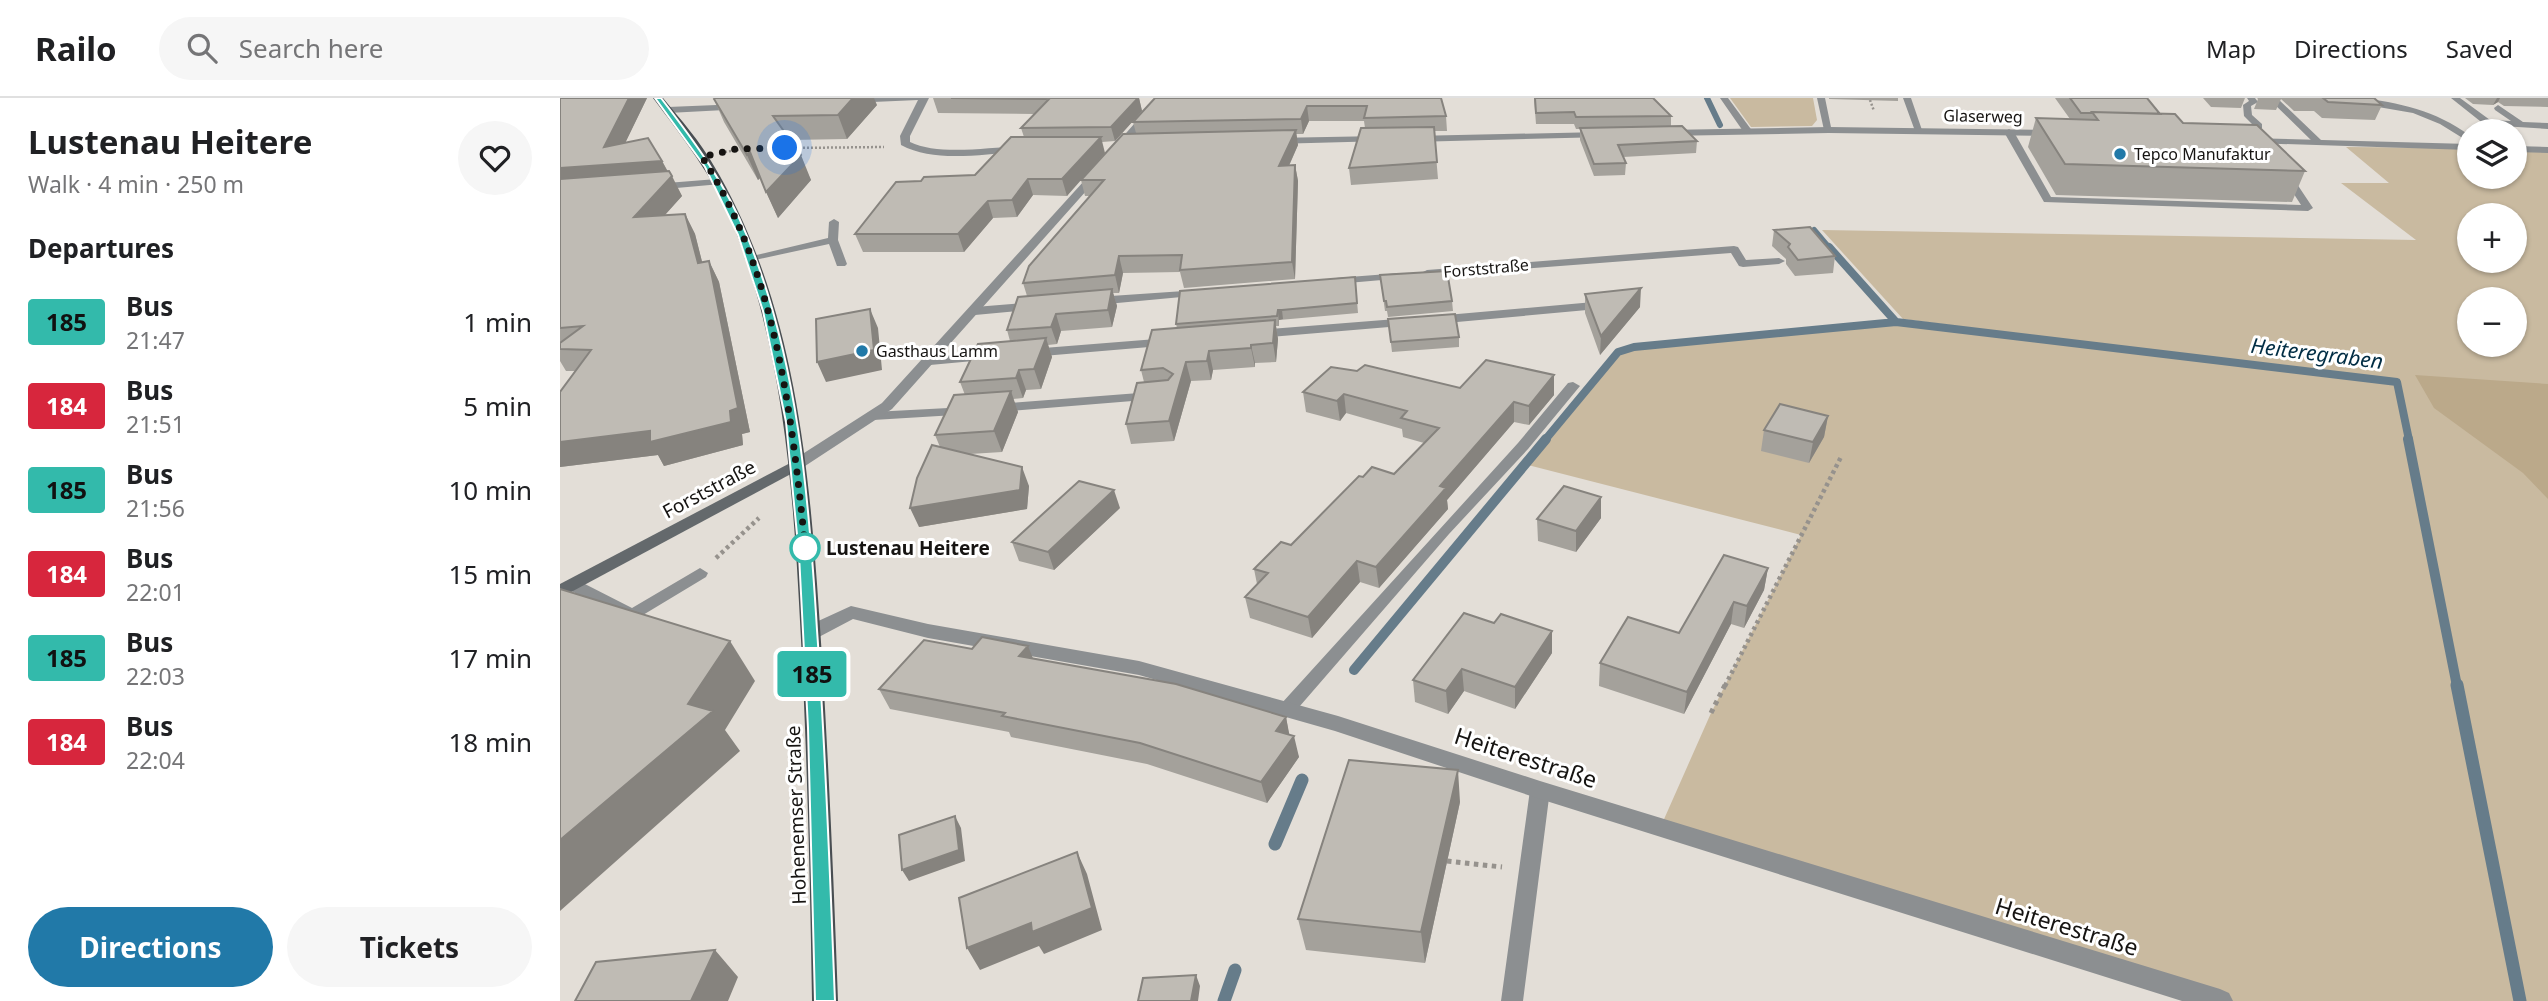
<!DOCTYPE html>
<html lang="en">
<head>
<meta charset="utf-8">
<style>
  :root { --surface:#fff; --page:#f6f6f6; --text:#202124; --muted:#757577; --line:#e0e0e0; --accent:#2179a8 }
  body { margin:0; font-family:"Noto Sans",sans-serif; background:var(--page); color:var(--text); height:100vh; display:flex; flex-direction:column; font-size:26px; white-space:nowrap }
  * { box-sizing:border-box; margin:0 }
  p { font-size:23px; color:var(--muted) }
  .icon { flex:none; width:38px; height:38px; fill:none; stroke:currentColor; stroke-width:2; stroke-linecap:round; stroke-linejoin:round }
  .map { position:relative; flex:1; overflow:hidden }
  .panel { display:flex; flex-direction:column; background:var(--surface); width:560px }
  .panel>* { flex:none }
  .badge { padding:0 14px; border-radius:5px; font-size:24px; line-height:46px }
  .tools { position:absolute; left:1897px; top:21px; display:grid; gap:14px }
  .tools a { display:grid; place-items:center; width:70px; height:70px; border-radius:50%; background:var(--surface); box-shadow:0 2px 5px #0004; font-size:35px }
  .you { position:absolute; width:35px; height:35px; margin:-18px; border:5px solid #fff; border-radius:50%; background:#1a73e8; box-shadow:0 0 0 10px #1a73e833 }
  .map>.badge { position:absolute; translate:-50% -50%; box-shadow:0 0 0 4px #fff }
  h2 { padding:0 28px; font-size:26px; line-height:63px }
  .round { display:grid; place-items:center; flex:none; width:74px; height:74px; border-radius:37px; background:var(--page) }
  .headline { display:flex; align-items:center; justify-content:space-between; height:119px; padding:0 28px }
  h1 { font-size:33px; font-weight:700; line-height:52px }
  .cta { display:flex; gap:14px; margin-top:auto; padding:14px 28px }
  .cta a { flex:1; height:80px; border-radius:42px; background:var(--accent); color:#fff; font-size:28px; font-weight:700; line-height:80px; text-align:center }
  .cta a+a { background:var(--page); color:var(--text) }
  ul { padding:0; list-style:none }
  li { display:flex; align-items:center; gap:21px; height:84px; padding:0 28px }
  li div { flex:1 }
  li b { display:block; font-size:26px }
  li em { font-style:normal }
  li .badge { min-width:77px; font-weight:700; text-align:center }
  header { display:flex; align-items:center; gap:42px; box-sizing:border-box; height:98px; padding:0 35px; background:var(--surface); border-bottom:2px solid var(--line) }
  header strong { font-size:33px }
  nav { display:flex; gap:38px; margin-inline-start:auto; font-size:24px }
  .search { width:490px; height:63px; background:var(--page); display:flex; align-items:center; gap:18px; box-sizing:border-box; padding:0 24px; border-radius:38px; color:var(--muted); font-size:26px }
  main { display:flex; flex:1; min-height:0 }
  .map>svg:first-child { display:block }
  .green { fill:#c9baa0; fill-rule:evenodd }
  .forest { fill:#bba98a }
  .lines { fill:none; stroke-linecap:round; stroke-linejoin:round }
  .stream-far3 { stroke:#667c8a; stroke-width:6 }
  .stream-far2 { stroke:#667c8a; stroke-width:8 }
  .stream-far1 { stroke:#667c8a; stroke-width:10 }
  .stream { stroke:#667c8a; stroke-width:13 }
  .path-far2 { stroke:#96928d; stroke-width:2.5; stroke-dasharray:2 2; stroke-linecap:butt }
  .path-far1 { stroke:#96928d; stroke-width:4.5; stroke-dasharray:3.5 3.5; stroke-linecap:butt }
  .path { stroke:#96928d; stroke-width:5; stroke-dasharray:4.5 4.5; stroke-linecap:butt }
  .lane { fill:#8c8f91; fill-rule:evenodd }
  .street { fill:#8c8f91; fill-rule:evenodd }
  .secondary { fill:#64696c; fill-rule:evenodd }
  .primary { fill:#494e52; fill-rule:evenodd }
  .wall { fill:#a4a19b }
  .shaded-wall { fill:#86837e }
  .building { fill:#bfbbb4; stroke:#86837e; stroke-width:2 }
  .line { fill:#33baab; stroke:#fff; stroke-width:2 }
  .walk { stroke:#161412; stroke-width:7; stroke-dasharray:0 12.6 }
  .poi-dot { fill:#2179a8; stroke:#fff; stroke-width:2.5 }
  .stop-dot { fill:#fff; stroke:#33baab; stroke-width:3.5 }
  .labels { text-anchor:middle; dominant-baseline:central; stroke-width:6; stroke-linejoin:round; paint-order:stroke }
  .far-street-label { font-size:16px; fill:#161412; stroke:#fff }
  .far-poi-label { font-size:16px; fill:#161412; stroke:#fff; text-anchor:start }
  .street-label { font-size:19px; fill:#161412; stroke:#fff }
  .stop-label { font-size:19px; font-weight:bold; fill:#161412; stroke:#fff; text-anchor:start }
  .water-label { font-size:21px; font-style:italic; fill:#012d44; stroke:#fff }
  .near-street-label { font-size:23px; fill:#161412; stroke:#fff }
</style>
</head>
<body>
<header>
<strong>Railo</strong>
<div class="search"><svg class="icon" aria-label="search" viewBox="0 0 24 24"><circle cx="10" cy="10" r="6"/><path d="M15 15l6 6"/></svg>Search here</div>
<nav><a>Map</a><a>Directions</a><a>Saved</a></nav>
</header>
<main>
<section class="panel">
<div class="headline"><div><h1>Lustenau Heitere</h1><p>Walk · 4 min · 250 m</p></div><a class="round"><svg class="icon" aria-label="heart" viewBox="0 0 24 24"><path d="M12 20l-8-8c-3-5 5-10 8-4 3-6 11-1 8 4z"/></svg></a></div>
<h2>Departures</h2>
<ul>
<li><span class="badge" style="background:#33baab;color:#111">185</span><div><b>Bus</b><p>21:47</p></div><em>1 min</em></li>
<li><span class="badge" style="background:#d7263d;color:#fff">184</span><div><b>Bus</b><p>21:51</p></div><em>5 min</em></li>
<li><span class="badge" style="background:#33baab;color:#111">185</span><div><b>Bus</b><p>21:56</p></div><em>10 min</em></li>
<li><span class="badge" style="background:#d7263d;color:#fff">184</span><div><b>Bus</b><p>22:01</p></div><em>15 min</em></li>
<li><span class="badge" style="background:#33baab;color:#111">185</span><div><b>Bus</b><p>22:03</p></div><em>17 min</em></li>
<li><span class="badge" style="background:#d7263d;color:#fff">184</span><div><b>Bus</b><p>22:04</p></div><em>18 min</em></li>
</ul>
<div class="cta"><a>Directions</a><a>Tickets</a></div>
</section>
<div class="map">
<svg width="1988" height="903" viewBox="0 0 1988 903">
  <rect width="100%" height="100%" fill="#e3ded7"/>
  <path class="green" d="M1170,0H1253L1257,22L1252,28L1191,29Z
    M1786,49L1909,50V79H1955V51L1988,52V903H1655L1101,728L1151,615L1241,437L964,366L1058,254L1074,249L1336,224L1704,268L1343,221L1262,132L1856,142L1781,85H1829ZM1909,117H1955V163H1909ZM1909,201H1955V247H1909Z"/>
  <path class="forest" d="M1855,277L1988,286V401L1963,375L1874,310Z"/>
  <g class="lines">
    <path class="stream-far3" d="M1147,0L1160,27
      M1254,132L1270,151"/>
    <path class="stream-far2" d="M1269,149L1336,224L1837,284L1849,342
      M985,342L1058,254L1074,249L1336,224"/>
    <path class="stream-far1" d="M1848,341L1897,588
      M794,572L986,341"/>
    <path class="stream" d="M1897,587L1960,903
      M715,746L742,682
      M664,903L675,872"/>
    <path class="path-far2" d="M1310,2L1314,13
      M231,50L324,49
      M165,54L184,51"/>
    <path class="path-far1" d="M156,460L199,420
      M1165,588L1281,359"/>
    <path class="path" d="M1151,615L1165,587
      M887,763L942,769"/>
    <path class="lane" d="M1160,0H1168L1193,34L1191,36H1185Z
      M1257,0H1265L1272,34L1264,32Z
      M1343,0H1351L1363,35L1355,33Z
      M1687,0H1695L1698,4L1691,8L1692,17L1702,26V30H1696L1684,18L1683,7L1689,3Z
      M1708,0H1717L1761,42V46H1755Z
      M1798,0C1839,4 1876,13 1909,37V44L1880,26L1853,15L1795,5V1Z
      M1891,0H1900L1930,22L1951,23L1935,12L1934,10L1938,7L1963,24L1988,25V31L1925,27Z
      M1449,31L1454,34L1491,99L1741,107L1721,76L1726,73L1729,74L1753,110L1748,113L1484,104L1444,34Z
      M274,121L279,124L278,142L287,166L285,168H277L269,146L190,163L184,160L268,140L269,124Z
      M1174,148L1178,149L1186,162L1219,160L1225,163L1219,166L1183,169L1179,168L1171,155L867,178L861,175L867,172Z
      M841,175L847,178L845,180L776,186L770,183L776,180Z
      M639,192L645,195L643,197L536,207L530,203L536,199Z
      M1045,203L1051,207L1049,210L875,226L869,222L875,218Z
      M475,204L481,208L479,211L415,217L409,213L415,209Z
      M849,220L855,224L853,227L697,240L691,236L697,232Z
      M609,240L615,244L613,247L471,259L465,255L471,251Z
      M431,254L435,255V261L370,267L364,263L370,259Z
      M1013,284L1020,288L968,351L889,436L733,616L727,618L721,616L718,611L721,606L958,345L1008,285Z
      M592,294L599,298L597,301L436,314L429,310L436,306Z
      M407,309L414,313L412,316L313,322L306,318L313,314Z
      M140,470L148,475L146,479L73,523L7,491L5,487L7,483H19L72,510Z
      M980,684L987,686L990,692L963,903H941L970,692L973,686Z"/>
    <path class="street" d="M293,0H369L350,38V44C378,58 431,49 462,48L467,51L462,54C425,55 376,66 341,47L340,38L358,2L290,5L288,3Z
      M597,0H607L560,55H552V51Z
      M181,6L186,9L184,11L108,15L103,12L108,9Z
      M1269,29L1493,32L1498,35L1493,38L1269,35L1105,38L1100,35L1105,32Z
      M1042,34L1047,37L1046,39L853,44L848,41L853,38Z
      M821,38L826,41L825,43L713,46L708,43L713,40Z
      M1688,40L1909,46V52L1692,45L1687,42Z
      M1955,48L1988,49V55L1955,54Z
      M534,72L543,74L332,311L242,370H230L228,367L230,364L322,305Z
      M157,81L162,84L161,86L94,92L88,89L94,86Z
      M291,508L368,526L579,563L778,618L980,683L1660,891L1669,895L1673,903H1622L980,701L775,633L579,577L368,540L293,521L257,540H243L241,535L243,530Z"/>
    <path class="secondary" d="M236,362L244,367L242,370L0,500V486Z"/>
    <path class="primary" d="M93,0H103C121,22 140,43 154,68C241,214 251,393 262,559C269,674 274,788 278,903H252C250,776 247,650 240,523C233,388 223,251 172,124C153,78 123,40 93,0Z"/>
  </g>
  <path class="wall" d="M0,0H87L65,45L102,63L122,98L105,117L125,116L135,136L142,164L149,163L159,184L190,334L182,336L183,347L104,368L98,357L0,369V294L15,273H6L0,263Z
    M373,0H579L582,13L555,43L542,44L507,98L473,97L457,119L433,120L404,154H303L295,136L361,83L415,77L464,39L461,30L474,16L378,15Z
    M595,0H881L886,18L887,33H874L878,81L791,87L789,70L805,30L804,23H749L743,36H736L738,47L729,68L735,67L738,83L735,181L624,190L620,174L563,175L559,195H553L557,208L552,229L501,233L497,246L488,247L492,259L481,291L466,292L463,300L453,301L458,314L442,354L410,356L469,388L467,411L359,429L380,349L375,337L405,297L400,284L450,243L447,232L467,198L463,185L530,98H525L521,82L576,35L573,24Z
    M974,0H1093L1111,18V29L1137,43L1136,55L1063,59L1066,65L1065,77L1034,78L1020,42V31H1016L1014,26H976Z
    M1269,0H1338V3L1269,1Z
    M1495,0H1587L1600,16L1745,73L1732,104L1496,97L1468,49L1476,20L1510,21Z
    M1643,0H1685L1681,10L1651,9Z
    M1697,0H1814L1822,7L1815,22L1762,20L1754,13H1734L1721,1L1716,12L1694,11L1698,1Z
    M1905,0H1988V9L1944,8L1938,4L1933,7L1913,6Z
    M154,1L317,7L287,41L230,42L251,82L218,120L200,80L198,82L164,24Z
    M1214,132L1275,158L1273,175L1235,178L1226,166V161L1212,148Z
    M820,177L892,203L893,213L828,219L827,213H825Z
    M795,179L798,215L719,222V228H716L718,241L716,264L695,265V269L653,272L651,282L631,283L614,343L571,346L566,326L584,284L581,272L617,230L616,226Z
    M1025,196L1080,209L1040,257L1025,215Z
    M828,221L899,239V249L832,254Z
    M900,290L994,297L969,327L954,324L887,402L888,411L819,490L800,484L752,540L690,520L685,499L697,486L694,471L731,447L803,379L834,376L864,345L843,339L842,331L786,315L780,323L746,314L743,294Z
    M1268,318L1264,339L1249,365L1201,353L1204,332Z
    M1041,399V420L1016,454L978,443L977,421Z
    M560,410L494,472L459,463L452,444Z
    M1208,470L1204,492L1184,530L1171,526L1124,616L1039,588L1040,565L1119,535Z
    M904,515L992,555L955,611L904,593L888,616L855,604L853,582Z
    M473,561L726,619L729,637L739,659L707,705L587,666L451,639L449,634L330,611L319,591Z
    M900,704L865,865L746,852L738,821Z"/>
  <path class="shaded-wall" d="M69,0H87L55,66L102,63L111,80L112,78L122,98L85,139L0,90V70L44,49Z
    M293,0H314L317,7L287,41L278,17Z
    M578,0H579L582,13L555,43L551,29Z
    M1937,0H1940L1938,4L1933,7Z
    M747,8L749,23L743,36L741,21Z
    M736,32L738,47L722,83L719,68Z
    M541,39L545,55L507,98L502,81Z
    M190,54L201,79L198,82L187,57Z
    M241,57L251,82L218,120L206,94Z
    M735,67L738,83L735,181L732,164Z
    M468,81L473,97L457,119L452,102Z
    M428,103L433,120L404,154L398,136Z
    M125,116L135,136L148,187L138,165Z
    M559,158L563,175L559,195L555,177Z
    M149,163L159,184L190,334L182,336L183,347L104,368L98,357L0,369V344L90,333Z
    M1081,190L1080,209L1040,257L1041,238Z
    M552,191L557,208L552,229L548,212Z
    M310,211L318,230L322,272L266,284L257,264Z
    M718,212H722L723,221L719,222V228Z
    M496,216L501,233L497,246L491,229Z
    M715,222L718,241L716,264L713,245Z
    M486,240L492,259L481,291L474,271Z
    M691,247L695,265V269L691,250Z
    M649,253L653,272L651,282L647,263Z
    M626,264L631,283L614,343L609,323Z
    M459,272L466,292L463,300L456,280Z
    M994,277V297L969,327V308Z
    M451,293L458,314L442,354L434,333Z
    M784,296L786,315L780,323L777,303Z
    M954,304V324L887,402L888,411L819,490L816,469L880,388Z
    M1268,318L1264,339L1249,365L1253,344Z
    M462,369L469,388L467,411L359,429L350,410Z
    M554,392L560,410L494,472L488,454Z
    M1041,399V420L1016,454V433Z
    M797,463L800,484L752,540L748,519Z
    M1208,470L1204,492L1184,530L1187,508Z
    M1174,504L1171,526L1124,616L1127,594Z
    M992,533V555L955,611V589Z
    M170,543L195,583L165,632L180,653L0,813V742L128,606Z
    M468,548L476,568L459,558Z
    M902,571L904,593L888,616L886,593Z
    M726,619L730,640L716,633Z
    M734,638L739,659L707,705L701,684Z
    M898,672L900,704L865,865L861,834Z
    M395,718L401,730L405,763L349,783L342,772Z
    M517,754L527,776L542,832L484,856L479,848L420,872L407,850Z
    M155,852L178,879L168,903H131Z
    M636,877L640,888L638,903H631Z"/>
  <path class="building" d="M0,0H69L44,49L88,40L102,63L0,70Z
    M155,0H293L278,17L213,18L241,57L206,94L190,54L187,57L154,1Z
    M391,0H487L486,1Z
    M490,0H578L551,29L461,30Z
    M595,0H881L886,18L804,20L807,8H747L741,21L573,24Z
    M975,0H1093L1111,18L1016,19L1014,14L976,15Z
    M1510,0H1587L1600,16L1532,14V15H1521Z
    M1763,0H1814L1822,7L1768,4Z
    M1532,14L1615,16L1623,25L1697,27L1745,73L1505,66L1476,20L1538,22Z
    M1122,28L1137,43L1058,47L1066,65L1034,66L1020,30Z
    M874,29L877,64L789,70L801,30Z
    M736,32L719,68L735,67L732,164L620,172L622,157L559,158L555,177L463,185L469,168L544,82H521L563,36Z
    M451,39H541L502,81H468L452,102L428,103L398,136H295L336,84L361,83L364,79L415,77Z
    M109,73L112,78L74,119L125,116L138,165L149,163L178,310L170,313L171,324L90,344V333L0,344V294L31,252L0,251V245L23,228L0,230V81Z
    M1250,129L1275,158L1238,162L1228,149L1230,146L1214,132Z
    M887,173L892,203L827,209L826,203H824L820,177Z
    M795,179L797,205L722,212H718L717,218L616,226L620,193Z
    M1081,190L1041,238L1025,196Z
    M552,191L548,212L496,216L491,229L447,232L458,199Z
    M310,211L314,252L257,264L256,221Z
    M895,216L899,239L831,244L828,221Z
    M715,222L713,245L691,247V250L649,253L647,263L626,264L609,323L566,326L577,285L608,282L613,276L603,270L581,272L592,232Z
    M486,240L474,271L459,272L456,280L400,284L418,246Z
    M926,262L994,277L969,308L954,304L880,388L886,390L816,469L797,463L748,519L685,499L708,475L694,471L721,444L731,447L799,378L803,379L812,369L834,376L879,330L841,320L847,313L784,296L777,303L743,294L771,269L797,273L805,267L900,290Z
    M451,293L434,333L375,337L394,297Z
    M1220,306L1268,318L1253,344L1204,332Z
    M372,347L462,369L460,392L350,410L357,380Z
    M519,383L554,392L488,454L452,444Z
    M1004,388L1041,399L1016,433L977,421Z
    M1164,457L1208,470L1187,508L1174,504L1127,594L1040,565L1068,519L1119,535Z
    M0,491L170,543L128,606L153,613L0,742Z
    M904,515L934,525L941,516L992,533L955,589L902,571L886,593L853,582Z
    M422,539L468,548L459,558L616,586L726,619L716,633L734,638L701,684L580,645L442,618L445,615L319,591L364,542L412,551Z
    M789,662L898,672L861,834L738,821Z
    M395,718L399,752L342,772L339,737Z
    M517,754L532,810L472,834L471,825L407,850L399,800Z
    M155,852L131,903H15L36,864Z
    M636,877L631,903H578L583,880Z"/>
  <path class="line" d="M95,0H101C134,43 166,86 187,138C238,262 249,399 257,532C266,656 270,779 275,903H255L248,630L239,457L226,324L203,213L178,137L145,69Z"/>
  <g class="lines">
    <path class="walk" d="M225,50L176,51L142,59C218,176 232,322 246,457L245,450"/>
  </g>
  <g class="poi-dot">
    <circle cx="1560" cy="56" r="7"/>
    <circle cx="302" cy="253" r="7"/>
  </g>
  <circle class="stop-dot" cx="245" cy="450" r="14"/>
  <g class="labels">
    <g class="far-street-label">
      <text transform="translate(1423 18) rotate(1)">Glaserweg</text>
      <text transform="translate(926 170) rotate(-5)">Forststraße</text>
    </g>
    <g class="far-poi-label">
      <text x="1574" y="56">Tepco Manufaktur</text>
      <text x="316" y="253">Gasthaus Lamm</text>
    </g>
    <g class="street-label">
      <text transform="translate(149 391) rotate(-28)">Forststraße</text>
      <text transform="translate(236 717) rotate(-92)">Hohenemser Straße</text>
    </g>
    <g class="stop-label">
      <text x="266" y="450">Lustenau Heitere</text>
    </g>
    <g class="water-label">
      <text transform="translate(1757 255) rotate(7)">Heiteregraben</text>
    </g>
    <g class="near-street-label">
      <text transform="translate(966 659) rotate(18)">Heiterestraße</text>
      <text transform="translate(1507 828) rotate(17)">Heiterestraße</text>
    </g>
  </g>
</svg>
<div class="tools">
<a><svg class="icon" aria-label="layers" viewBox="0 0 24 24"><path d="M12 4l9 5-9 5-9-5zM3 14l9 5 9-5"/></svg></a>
<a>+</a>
<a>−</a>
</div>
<div class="you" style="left:225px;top:50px"></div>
<b class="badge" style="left:252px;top:576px;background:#33baab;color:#111">185</b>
</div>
</main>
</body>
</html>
